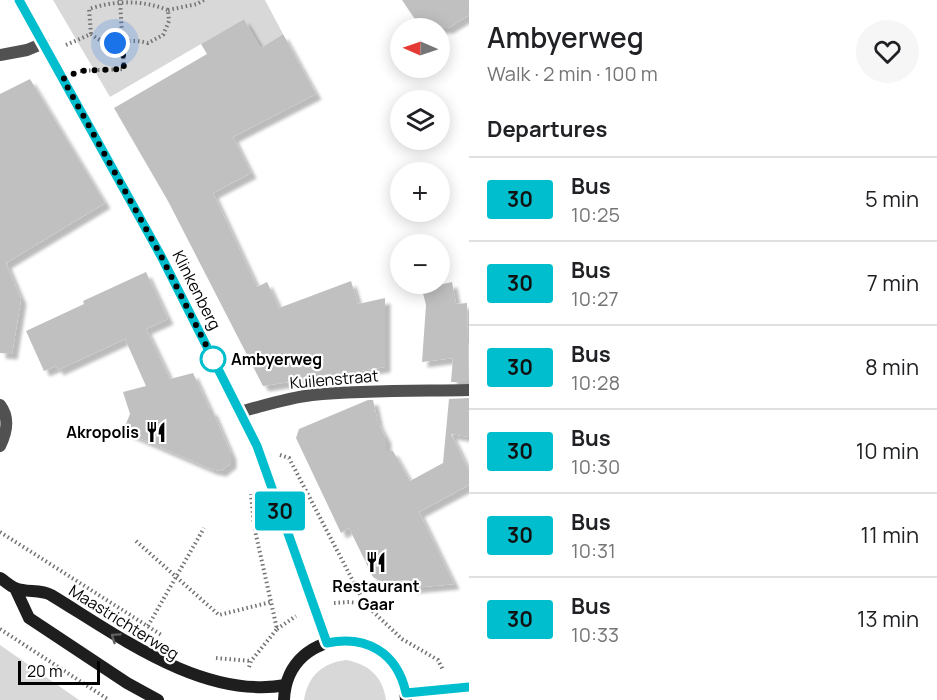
<!DOCTYPE html>
<html lang="en">
<head>
<meta charset="utf-8">
<style>
  :root { --surface:#fff; --page:#f6f6f6; --text:#202124; --muted:#757577; --line:#e0e0e0 }
  body { margin:0; font-family:Manrope,sans-serif; background:var(--page); color:var(--text); height:100vh; display:flex; flex-direction:column; font-size:22px; white-space:nowrap }
  * { box-sizing:border-box; margin:0 }
  p { font-size:20px; color:var(--muted) }
  .icon { flex:none; width:33px; height:33px; fill:none; stroke:currentColor; stroke-width:2; stroke-linecap:round; stroke-linejoin:round }
  .map { position:relative; flex:1; overflow:hidden }
  .panel { display:flex; flex-direction:column; background:var(--surface); width:468px }
  .panel>* { flex:none }
  .badge { padding:0 12px; border-radius:4px; font-size:21px; line-height:39px }
  .needle { width:39px; rotate:272deg }
  .controls { position:absolute; left:390px; top:18px; display:grid; gap:12px }
  .controls a { display:grid; place-items:center; width:60px; height:60px; border-radius:50%; background:var(--surface); box-shadow:0 3px 15px #0003; font-size:30px }
  .scale { position:absolute; left:18px; bottom:15px; width:82px; box-sizing:border-box; padding-left:6px; border:3px solid #000; border-top:0; font-size:16px; line-height:21px; white-space:nowrap; color:#000; -webkit-text-stroke:4px #fff; paint-order:stroke }
  .you { position:absolute; width:30px; height:30px; margin:-15px; border:4px solid #fff; border-radius:50%; background:#1a73e8; box-shadow:0 0 0 9px #1a73e833 }
  .map>.badge { position:absolute; translate:-50% -50%; box-shadow:0 0 0 3px #fff }
  h2 { padding:0 18px; font-size:22px; line-height:54px }
  .round { display:grid; place-items:center; flex:none; width:63px; height:63px; border-radius:32px; background:var(--page) }
  .head { display:flex; align-items:center; justify-content:space-between; height:102px; padding:0 18px }
  h1 { font-size:28px; font-weight:600; line-height:45px }
  ul { padding:0; list-style:none }
  li { display:flex; align-items:center; gap:18px; height:84px; padding:0 18px; border-top:2px solid var(--line) }
  li div { flex:1 }
  li b { display:block; font-size:22px }
  li em { font-style:normal }
  li .badge { min-width:66px; font-weight:700; text-align:center }
  main { display:flex; flex:1; min-height:0 }
  .map>svg:first-child { display:block }
  .green { fill:#d8d8d8 }
  .building { fill:#c0c0c0; filter:url(#shadow) }
  .lines { fill:none; stroke-linecap:round; stroke-linejoin:round }
  .path { stroke:#737373; stroke-width:4; stroke-dasharray:1.5 3; stroke-linecap:butt }
  .minor { stroke:#515151; stroke-width:12 }
  .tertiary { stroke:#515151; stroke-width:12 }
  .secondary { stroke:#1e1e1e; stroke-width:12 }
  .oneway { stroke:#626262 }
  .line-casing { stroke:#fff; stroke-width:14 }
  .line { stroke:#00becd; stroke-width:9 }
  .walk { stroke:#000; stroke-width:6; stroke-dasharray:0 10.8 }
  .stop-dot { fill:#fff; stroke:#00becd; stroke-width:3 }
  .labels { text-anchor:middle; dominant-baseline:central; stroke-width:4.5; stroke-linejoin:round; paint-order:stroke }
  .street-label { font-size:16px; fill:#000; stroke:#fff }
  .stop-label { font-size:16px; font-weight:bold; fill:#000; stroke:#fff; text-anchor:start }
  .poi-label { font-size:16px; font-weight:bold; fill:#000; stroke:#fff; text-anchor:end }
</style>
</head>
<body>
<main>
<div class="map">
<svg width="469" height="700" viewBox="0 0 469 700">
  <defs>
    <filter id="shadow"><feDropShadow dx="5.5" dy="5.5" stdDeviation="1.5" flood-color="#0004"/></filter>
  </defs>
  <rect width="100%" height="100%" fill="#fff"/>
  <path class="green" d="M53,0H265L283,34L261,48L244,19L110,97Z
    M0,645L79,700H0Z
    M346,660C369,664 383,677 386,700H304C308,676 322,663 346,660Z"/>
  <path class="building" d="M402,0H469V15L448,28H421Z
    M244,19L261,48L283,34L316,94L233,137L251,173L213,193L257,287L267,282L279,308L351,281L358,304L385,298V367L263,386L168,201L114,108L207,54L201,44Z
    M30,79L105,203L6,263L21,299L12,354L0,353V94Z
    M146,272L168,319L146,329L170,379L193,373L210,410H212L231,454V463L221,471L211,469L123,431L130,414L123,392L146,386L125,339L58,370L56,366L44,371L26,331L84,304L83,301Z
    M452,282L456,304L467,303L469,382H451L453,358L422,362L426,305L422,289Z
    M469,398V437L451,434L469,471V485L419,512L454,584L412,588L409,580L382,582L373,577L349,528L341,533L296,438L299,429L368,400H373L378,423L386,438V451H393L410,481L443,463L449,399Z"/>
  <g class="lines">
    <path class="path" d="M168,10L197,4L204,0
      M66,45L91,34C111,51 125,36 148,43L163,35L169,21L168,10C142,0 116,0 89,9L91,34
      M80,71L124,69L120,0
      M280,455L289,458L365,604L402,639L438,660L443,670
      M0,532L163,636
      M136,541L219,615L271,602
      M334,603L349,602L365,604
      M148,626L204,528
      M0,629L109,700
      M277,629L296,616
      M216,658L251,661
      M249,667L251,661L277,629L254,526L251,494"/>
    <path class="minor" d="M0,55L27,50L44,43
      M0,405C10,418 7,432 0,446
      M239,412C263,406 287,398 312,395C364,390 417,391 469,390"/>
    <path class="tertiary" d="M19,0L161,257L257,446L327,643"/>
    <path class="secondary" d="M0,578C5,581 10,586 15,588C26,593 40,589 51,595C117,635 203,700 286,685
      M15,588L29,618L127,683L158,700
      M406,693L469,687
      M284,700C287,622 401,620 406,700"/>
  </g>
  <defs><path id="oneway-chevron" d="M-2-3.5L2.5 0L-2 3.5" fill="none" stroke-width="1.6" stroke-linecap="round" stroke-linejoin="round" transform="scale(1.5)"/></defs>
  <use class="oneway" href="#oneway-chevron" transform="translate(115 637) rotate(-146)"/>
  <g class="lines">
    <defs>
      <path id="line" d="M19,0L161,256L257,446L327,643C366,635 397,652 406,693L469,687"/>
    </defs>
    <use href="#line" class="line-casing"/>
    <use href="#line" class="line"/>
    <path class="walk" d="M115,43L122,41L124,69L79,71L63,79L161,256L213,359"/>
  </g>
  <defs>
    <symbol id="restaurant-bare" viewBox="-9 -9 18 18"><path d="M-5-6h1v4h1v-4h1v4h1v-4h1v5L-1.5 .5V6h-2V.5L-5-1ZM5-6V6H3V1.5H1.5Q1.5-4 5-6Z" fill="#000" stroke="#fff" stroke-width="2.5" paint-order="stroke"/></symbol>
  </defs>
  <g fill-rule="evenodd">
    <use href="#restaurant-bare" x="141" y="417" width="30" height="30"/>
    <use href="#restaurant-bare" x="361" y="547" width="30" height="30"/>
  </g>
  <circle class="stop-dot" cx="213" cy="359" r="12"/>
  <g class="labels">
    <g class="street-label">
      <text transform="translate(197 290) rotate(63)">Klinkenberg</text>
      <text transform="translate(334 379) rotate(-5)">Kuilenstraat</text>
      <text transform="translate(124 622) rotate(32)">Maastrichterweg</text>
    </g>
    <g class="stop-label">
      <text x="231" y="359">Ambyerweg</text>
    </g>
    <g class="poi-label">
      <text x="139" y="432">Akropolis</text>
      <text x="376" y="586" text-anchor="middle">Restaurant<tspan x="376" dy="18">Gaar</tspan></text>
    </g>
  </g>
</svg>
<div class="controls">
<a><svg class="needle" viewBox="-14 -14 28 28"><path d="M0-13l5 13h-10z" fill="#e53935"/><path d="M0 13l5-13h-10z" fill="#757577"/></svg></a>
<a><svg class="icon" aria-label="layers" viewBox="0 0 24 24"><path d="M12 4l9 5-9 5-9-5zM3 14l9 5 9-5"/></svg></a>
<a>+</a>
<a>−</a>
</div>
<div class="scale">20 m</div>
<div class="you" style="left:115px;top:43px"></div>
<b class="badge" style="left:280px;top:511px;background:#00becd;color:#111">30</b>
</div>
<section class="panel">
<div class="head"><div><h1>Ambyerweg</h1><p>Walk · 2 min · 100 m</p></div><a class="round"><svg class="icon" aria-label="heart" viewBox="0 0 24 24"><path d="M12 20l-8-8c-3-5 5-10 8-4 3-6 11-1 8 4z"/></svg></a></div>
<h2>Departures</h2>
<ul>
<li><span class="badge" style="background:#00becd;color:#111">30</span><div><b>Bus</b><p>10:25</p></div><em>5 min</em></li>
<li><span class="badge" style="background:#00becd;color:#111">30</span><div><b>Bus</b><p>10:27</p></div><em>7 min</em></li>
<li><span class="badge" style="background:#00becd;color:#111">30</span><div><b>Bus</b><p>10:28</p></div><em>8 min</em></li>
<li><span class="badge" style="background:#00becd;color:#111">30</span><div><b>Bus</b><p>10:30</p></div><em>10 min</em></li>
<li><span class="badge" style="background:#00becd;color:#111">30</span><div><b>Bus</b><p>10:31</p></div><em>11 min</em></li>
<li><span class="badge" style="background:#00becd;color:#111">30</span><div><b>Bus</b><p>10:33</p></div><em>13 min</em></li>
</ul>
</section>
</main>
</body>
</html>
